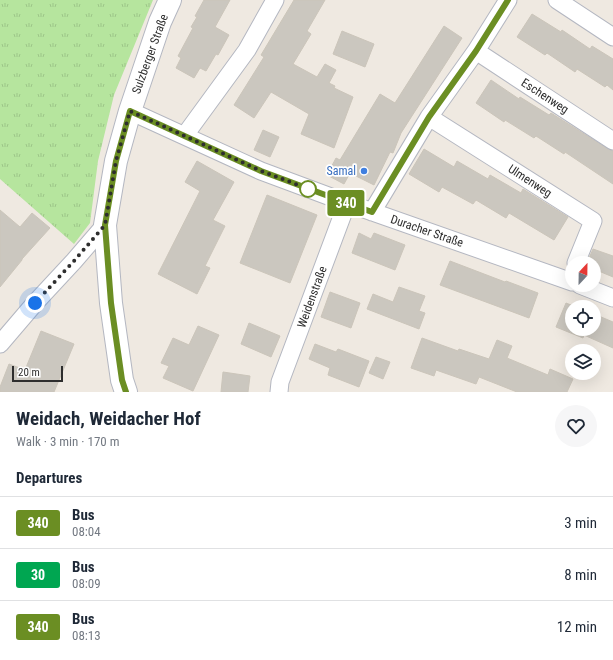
<!DOCTYPE html>
<html lang="en">
<head>
<meta charset="utf-8">
<style>
  :root { --surface:#fff; --page:#f6f6f7; --text:#1f2937; --muted:#747a83; --line:#e0e1e3 }
  body { margin:0; font-family:"Roboto Condensed",sans-serif; background:var(--page); color:var(--text); height:100vh; display:flex; flex-direction:column; font-size:15px; white-space:nowrap }
  * { box-sizing:border-box; margin:0 }
  p { font-size:13px; color:var(--muted) }
  .icon { flex:none; width:22px; height:22px; fill:none; stroke:currentColor; stroke-width:2; stroke-linecap:round; stroke-linejoin:round }
  .map { position:relative; height:392px; overflow:hidden }
  .sheet { display:flex; flex-direction:column; background:var(--surface); flex:1 }
  .sheet>* { flex:none }
  .badge { padding:0 8px; border-radius:3px; font-size:14px; line-height:26px }
  .needle { width:26px; rotate:22deg }
  .tools { position:absolute; left:565px; top:256px; display:grid; gap:8px }
  .tools a { display:grid; place-items:center; width:36px; height:36px; border-radius:50%; background:var(--surface); box-shadow:0 4px 16px #0002; font-size:20px }
  .scale { position:absolute; left:12px; bottom:10px; width:51px; box-sizing:border-box; padding-left:4px; border:2px solid #2e2e2e; border-top:0; font-size:11px; line-height:14px; white-space:nowrap; color:#2e2e2e; -webkit-text-stroke:3px #fff; paint-order:stroke }
  .you { position:absolute; width:20px; height:20px; margin:-10px; border:3px solid #fff; border-radius:50%; background:#1a73e8; box-shadow:0 0 0 6px #1a73e833 }
  .map>.badge { position:absolute; translate:-50% -50%; box-shadow:0 0 0 2px #fff }
  h2 { padding:0 16px; font-size:15px; line-height:36px }
  .round { display:grid; place-items:center; flex:none; width:42px; height:42px; border-radius:21px; background:var(--page) }
  .overview { display:flex; align-items:center; justify-content:space-between; height:68px; padding:0 16px }
  h1 { font-size:19px; font-weight:700; line-height:30px }
  ul { padding:0; list-style:none }
  li { display:flex; align-items:center; gap:12px; height:52px; padding:0 16px; border-top:1px solid var(--line) }
  li div { flex:1 }
  li b { display:block; font-size:15px }
  li em { font-style:normal }
  li .badge { min-width:44px; font-weight:700; text-align:center }
  .map>svg:first-child { display:block }
  .grass { fill:url(#grass-tufts) }
  .building { fill:#cbc7bf; stroke:#cbc5ba }
  .lines { fill:none; stroke-linecap:round; stroke-linejoin:round }
  .street-casing { stroke:#b4b7c1; stroke-width:19 }
  .secondary-casing { stroke:#b4b7c1; stroke-width:24 }
  .street { stroke:#fff; stroke-width:17 }
  .secondary { stroke:#fff; stroke-width:22 }
  .line-casing { stroke:#fff; stroke-width:9 }
  .line { stroke:#6b8e23; stroke-width:6 }
  .walk { stroke:#2e2e2e; stroke-width:4; stroke-dasharray:0 7.2 }
  .shop-dot { fill:#3f7fe0; stroke:#fff; stroke-width:1.5 }
  .stop-dot { fill:#fff; stroke:#6b8e23; stroke-width:2 }
  .labels { text-anchor:middle; dominant-baseline:central; stroke-width:3.5; stroke-linejoin:round; paint-order:stroke }
  .street-label { font-size:12px; fill:#2e2e2e; stroke:#fff }
  .shop-label { font-size:12px; fill:#366cbe; stroke:#fff; text-anchor:end }
</style>
</head>
<body>
<div class="map">
<svg width="613" height="392" viewBox="0 0 613 392">
  <defs>
    <pattern id="grass-tufts" width="24" height="20" patternUnits="userSpaceOnUse"><rect width="24" height="20" fill="#b6e59e"/><path d="M3 7l-1-3M5 7V3M7 7l1-3M15 17l-1-3M17 17v-4M19 17l1-3" fill="none" stroke="#9dc588"/></pattern>
  </defs>
  <rect width="100%" height="100%" fill="#efe9e1"/>
  <path class="grass" d="M0,0H153L114,95L98,161L90,223L74,244L0,179Z"/>
  <path class="building" d="M204,0H230L215,27L229,35L218,55L216,54L206,71L200,68L194,78L176,68L181,58L178,56L193,28L191,27L197,17L195,16Z
    M294,0H325L307,31L311,34L293,64L317,77L325,64L336,70L329,83L335,86L334,88L353,97L334,148L301,134L309,114L271,92L254,118L234,105L264,57L261,55Z
    M532,14L561,32L562,30L590,49L592,46L613,59V90L607,85L605,87L577,69L575,72L547,53L545,55L517,37Z
    M444,26L462,38L401,133L393,153L390,152L374,185L350,173L344,184L327,175L336,158L340,160L380,94L395,103Z
    M342,31L374,44L365,67L333,54Z
    M491,80L519,99L520,97L549,115L551,113L608,149L613,151V184L565,152L564,154L536,136L534,138L505,120L504,122L476,103Z
    M263,130L279,137L270,157L254,150Z
    M424,149L454,167L457,161L488,179L490,175L521,193L523,189L568,217L554,240L509,213L506,218L476,200L473,204L442,187L439,192L409,174Z
    M197,161L234,182L213,220L225,226L205,266L210,268L197,294L158,274L200,191L185,182Z
    M267,195L317,215L290,283L240,263Z
    M0,210L20,227L32,213L50,228L22,259V260L0,287Z
    M359,233L371,239L374,233L405,245L395,270L352,253Z
    M593,249L613,256V277L594,269V263H587Z
    M450,261L505,282L506,281L538,293L529,318L440,285Z
    M399,287L425,296L419,311L425,313L419,329L367,309L373,294L393,302Z
    M330,292L360,303L351,328L321,317Z
    M566,303L576,307H572V329H594V314L613,322V348L584,335L583,338L556,327Z
    M249,323L280,336L271,357L241,344Z
    M198,326L219,335L193,391L163,378L169,366L161,363L173,338L189,345Z
    M41,331L74,344L54,392H0V387L9,364L25,370Z
    M422,338L458,351L459,349L489,359L497,340L512,346L507,358L548,375L550,369L573,379L567,392H517L479,377L476,384L436,370L434,376L411,368Z
    M315,344L336,352L338,349L369,361L359,387L328,375L330,368L309,359Z
    M376,357L390,362L383,379L369,373Z
    M223,372L250,376L248,392H221Z"/>
  <g class="lines">
    <defs>
      <path id="street" d="M557,0L613,37
        M476,51L613,141
        M130,111L261,171L347,203L572,282
        M429,117L593,221L576,263
        M185,135L247,50L275,0
        M372,212L429,117L476,51L508,0
        M580,285L613,298
        M0,344L35,303L74,261L105,225
        M279,392L280,382L347,203"/>
      <path id="secondary" d="M126,392L122,380L111,303L105,225L116,161L130,111L160,22L170,0"/>
    </defs>
    <use href="#street" class="street-casing"/>
    <use href="#secondary" class="secondary-casing"/>
    <use href="#street" class="street"/>
    <use href="#secondary" class="secondary"/>
  </g>
  <g class="lines">
    <defs>
      <path id="line" d="M126,392L122,380L111,303L105,225L116,161L130,111L261,171L347,203L372,212L429,117L476,51L508,0"/>
    </defs>
    <use href="#line" class="line-casing"/>
    <use href="#line" class="line"/>
    <path class="walk" d="M35,303L74,261L105,225L116,161L130,111L261,171L309,189H308"/>
  </g>
  <circle class="shop-dot" cx="364" cy="171" r="4"/>
  <circle class="stop-dot" cx="308" cy="189" r="8"/>
  <g class="labels">
    <g class="street-label">
      <text transform="translate(150 54) rotate(-70)">Sulzberger Straße</text>
      <text transform="translate(545 96) rotate(33)">Eschenweg</text>
      <text transform="translate(530 181) rotate(33)">Ulmenweg</text>
      <text transform="translate(427 231) rotate(19)">Duracher Straße</text>
      <text transform="translate(312 297) rotate(-70)">Weidenstraße</text>
    </g>
    <g class="shop-label">
      <text x="356" y="171">Samal</text>
    </g>
  </g>
</svg>
<div class="tools">
<a><svg class="needle" viewBox="-14 -14 28 28"><path d="M0-13l5 13h-10z" fill="#e53935"/><path d="M0 13l5-13h-10z" fill="#747a83"/></svg></a>
<a><svg class="icon" aria-label="locate" viewBox="0 0 24 24"><circle cx="12" cy="12" r="6"/><path d="M12 2v4M12 18v4M2 12h4M18 12h4"/></svg></a>
<a><svg class="icon" aria-label="layers" viewBox="0 0 24 24"><path d="M12 4l9 5-9 5-9-5zM3 14l9 5 9-5"/></svg></a>
</div>
<div class="scale">20 m</div>
<div class="you" style="left:35px;top:303px"></div>
<b class="badge" style="left:346px;top:203px;background:#6b8e23;color:#fff">340</b>
</div>
<section class="sheet">
<div class="overview"><div><h1>Weidach, Weidacher Hof</h1><p>Walk · 3 min · 170 m</p></div><a class="round"><svg class="icon" aria-label="heart" viewBox="0 0 24 24"><path d="M12 20l-8-8c-3-5 5-10 8-4 3-6 11-1 8 4z"/></svg></a></div>
<h2>Departures</h2>
<ul>
<li><span class="badge" style="background:#6b8e23;color:#fff">340</span><div><b>Bus</b><p>08:04</p></div><em>3 min</em></li>
<li><span class="badge" style="background:#00a651;color:#fff">30</span><div><b>Bus</b><p>08:09</p></div><em>8 min</em></li>
<li><span class="badge" style="background:#6b8e23;color:#fff">340</span><div><b>Bus</b><p>08:13</p></div><em>12 min</em></li>
</ul>
</section>
</body>
</html>
